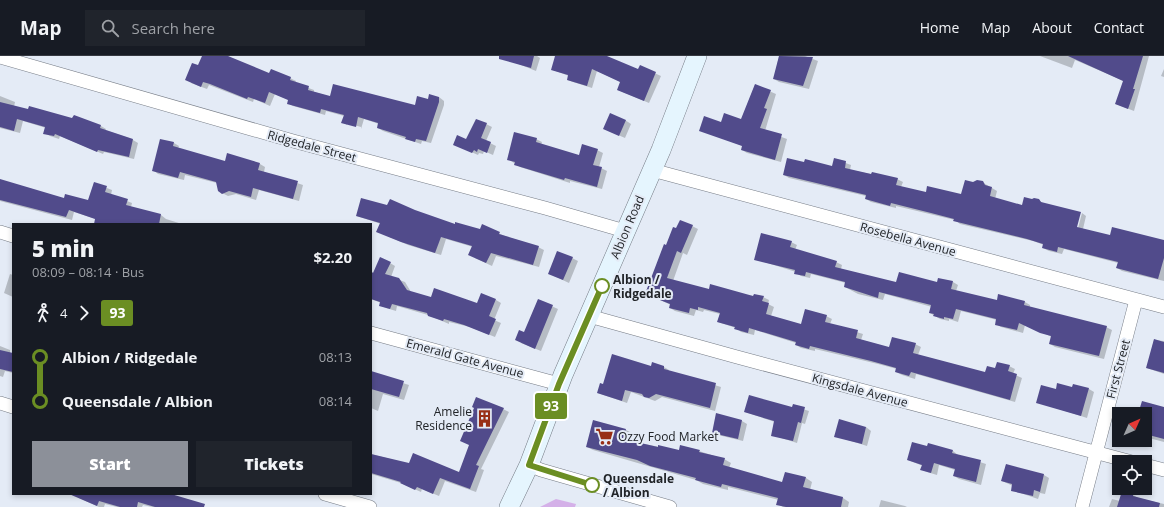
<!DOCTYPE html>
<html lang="en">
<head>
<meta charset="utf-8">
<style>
  :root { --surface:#171b24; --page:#20242c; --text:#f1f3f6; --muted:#9ea1a6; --line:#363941; --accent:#8c9099 }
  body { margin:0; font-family:"Open Sans",sans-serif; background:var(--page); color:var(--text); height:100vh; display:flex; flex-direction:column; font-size:15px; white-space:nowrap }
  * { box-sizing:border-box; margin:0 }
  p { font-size:13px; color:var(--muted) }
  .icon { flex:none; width:22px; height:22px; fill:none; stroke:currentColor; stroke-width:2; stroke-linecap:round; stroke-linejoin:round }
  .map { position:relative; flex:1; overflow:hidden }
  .drawer { position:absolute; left:12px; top:167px; width:360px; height:272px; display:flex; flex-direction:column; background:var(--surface); border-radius:0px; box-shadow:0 2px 6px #0003 }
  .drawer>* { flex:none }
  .badge { padding:0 8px; border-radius:3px; font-size:14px; line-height:26px }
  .needle { width:26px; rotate:45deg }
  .controls { position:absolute; left:1112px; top:351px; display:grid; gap:8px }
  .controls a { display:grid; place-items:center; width:40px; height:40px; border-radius:0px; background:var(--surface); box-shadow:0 2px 6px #0003; font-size:20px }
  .map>.badge { position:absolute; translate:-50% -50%; box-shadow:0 0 0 2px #fff }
  .legs { display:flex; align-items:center; gap:6px; height:44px; padding:0 20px; font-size:13px }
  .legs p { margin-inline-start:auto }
  .overview { display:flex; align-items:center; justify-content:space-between; height:68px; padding:0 20px }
  h1 { font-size:22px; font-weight:800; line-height:30px }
  .cta { display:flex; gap:8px; margin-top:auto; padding:8px 20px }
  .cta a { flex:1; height:46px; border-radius:0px; background:var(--accent); color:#fff; font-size:16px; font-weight:800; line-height:46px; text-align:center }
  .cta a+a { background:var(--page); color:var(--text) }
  ul { padding:0 20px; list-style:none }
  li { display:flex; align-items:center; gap:14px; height:44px; font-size:15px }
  li i { display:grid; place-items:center; width:6px; height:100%; margin:0 5px; background:currentColor }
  li i::after { content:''; width:10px; height:10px; margin:-5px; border:3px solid; border-radius:50%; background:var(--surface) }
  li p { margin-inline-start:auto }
  li:first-child i { background:linear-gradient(#0000 50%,currentColor 0) }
  li:last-child i { background:linear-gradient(currentColor 50%,#0000 0) }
  header { display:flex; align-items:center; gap:24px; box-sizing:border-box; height:56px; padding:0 20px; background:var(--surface); border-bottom:1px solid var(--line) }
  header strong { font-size:19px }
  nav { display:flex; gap:22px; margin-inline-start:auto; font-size:14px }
  .search { width:280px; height:36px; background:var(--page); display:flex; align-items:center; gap:10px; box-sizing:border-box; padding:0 14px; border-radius:0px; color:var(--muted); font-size:15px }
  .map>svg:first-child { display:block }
  .green { fill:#d4b0e8 }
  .shadow { fill:#0003 }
  .building { fill:#514b8b }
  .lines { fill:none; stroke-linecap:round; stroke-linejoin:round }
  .street-casing { stroke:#767c86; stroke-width:14 }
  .secondary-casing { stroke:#767c86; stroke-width:20 }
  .street { stroke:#fff; stroke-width:13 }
  .secondary { stroke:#e5f5fe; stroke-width:19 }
  .line-1-casing { stroke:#fff; stroke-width:9 }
  .line-1 { stroke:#6b8e23; stroke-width:6 }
  .stop-1-dot { fill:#fff; stroke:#6b8e23; stroke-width:2 }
  .labels { text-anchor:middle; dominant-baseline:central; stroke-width:4; stroke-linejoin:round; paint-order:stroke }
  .street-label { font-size:12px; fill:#212428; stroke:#e4ebf6 }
  .stop-label { font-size:12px; font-weight:bold; fill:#212428; stroke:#e4ebf6; text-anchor:start }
  .poi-label { font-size:12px; fill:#212428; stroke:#e4ebf6; text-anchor:end }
</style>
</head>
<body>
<header>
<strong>Map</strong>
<div class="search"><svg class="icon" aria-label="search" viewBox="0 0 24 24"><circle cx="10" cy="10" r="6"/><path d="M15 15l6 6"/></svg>Search here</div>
<nav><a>Home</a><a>Map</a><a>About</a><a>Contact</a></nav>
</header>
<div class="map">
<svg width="1164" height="451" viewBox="0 0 1164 451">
  <rect width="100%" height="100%" fill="#e4ebf6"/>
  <path class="green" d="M556,443L576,448L575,451H540Z"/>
  <path class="shadow" d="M203,0H227L270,19L290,22L296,25L295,27L314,34V36L331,41L416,51L429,44L439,41L444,45V49L431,87L422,85L421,88L383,75L378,72L379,68L364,63L361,73V71L347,67V69L343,66L344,60L326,55L325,59L293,50L288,47L289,44L275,38L270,50L254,43L253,46L209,29L207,33L191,27Z
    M499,0H537L540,2L536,15Z
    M556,0H600L639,15L641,11L661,20L649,47L618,34L621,26L597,15L592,32L573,26L568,24L569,20L553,14Z
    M779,0H805L818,5L809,33L779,26L774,23Z
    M1040,0H1149L1134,55L1116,48L1124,25L1075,4L1072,12Z
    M1164,13V21L1161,20Z
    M755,29L776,38L765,75L787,83L781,106L747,97L742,94L743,90L700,74L722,67L741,65Z
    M0,40L15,46L14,51L73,63L74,60L101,70L106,73L105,75L133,84L138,87L134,103L104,96L103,98L60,80L59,83L50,80L44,77L46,72L23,65L20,77L0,72Z
    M625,64L631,68L625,82L609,75Z
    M486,68L492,71L486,85L496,90L493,99L484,95L483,98L479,97L478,99L460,91Z
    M536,83L542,86L541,89L580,100L597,94L603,97L599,111L607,115L602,133L570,125V127L520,111L508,103Z
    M161,84L174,87L179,90L178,93L225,106L260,108L265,111L264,116L303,129L299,145L259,134L256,144L236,138L228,140L222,137L217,127L185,119L184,124L158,118L153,114Z
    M835,103L851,109L850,114L897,123L903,126L901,131L927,137L962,139L974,127L982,126L997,135L995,143L1023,150L1039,144L1075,175L1077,176L1082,157L1086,160L1083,173L1110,180L1164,185V225L1122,215L1117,212L1118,207L1064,193L1062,198L1049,195L1043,192L1044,189L1033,185L960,168L955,164L896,150V152L871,146L866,143V140L789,122L784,119L805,107L833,111Z
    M0,124L65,143L89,145L94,127L112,134L111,139L132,147L131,151L161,159L166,163L182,168H98L96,163L74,156L72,164L0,145Z
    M388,151L414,155L455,169L480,174L482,170L505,180L538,191L544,194L539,211L496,200L492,210L475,202L473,191L446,183L441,199L408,189L383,178L381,168L357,160Z
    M692,170L698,173L687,199L683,197L673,225L710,235L763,241L769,244L768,248L774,251L771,260L802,269L826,260L832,263L830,268L863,278L861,284L890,292L915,288L921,291L918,299L986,317L1009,310L1015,313L1013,318L1022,322L1015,346L916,318L915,323L902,319L896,316L897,313L878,308L815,293V295L801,292L796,289V287L755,274L754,279L741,276L736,272L718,266L720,258L704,254L703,256L696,254L694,260L675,255L670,252L671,249L647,238L666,190Z
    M791,186L797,189L795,194L836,206L842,209L841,213L897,228L953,226L958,229L956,235L997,245L999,239L1025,246L1030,249V252L1106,271L1112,274L1104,303L1055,291L1050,288L1052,281L1025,269L1023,277L1001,271L996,268L997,264L961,255L958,266L949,263V265L940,263L930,257L932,251L885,238L883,244L858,238L845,231L846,227L811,218L810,222L801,220L796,217V216L755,203Z
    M572,202L578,205L569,227L554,220Z
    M390,207L395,210L391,221L405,226L411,236L432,242L477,248L496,244L501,247L494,264L501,267L495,281L470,271L449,266V268L428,259L397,250L396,255L386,252L380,249L381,247L371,243V221Z
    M10,218L13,219V241L4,237Z
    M538,244L558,253L541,295L521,287Z
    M1154,284L1164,285V318L1147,312Z
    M0,290L10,294V297L13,298V317L5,315L3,321L0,320Z
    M652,308L664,311L669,314V315L721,331L715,355L662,341L655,345L631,336L627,347L598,337L604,329L651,311Z
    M371,317L409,329L404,344L383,338L378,355L371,352Z
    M1073,332L1089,333L1094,336L1087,362L1037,346L1057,334Z
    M793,350L809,355L805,368L802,367L797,387L772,379L775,366L745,356L793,352Z
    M1164,352V386L1145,381V358H1139Z
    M503,353L509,356L481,413L484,414L476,436L445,425L439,440L422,433L421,436L401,427L371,418V398L409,408L459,418L470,389Z
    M717,359L742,365L747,368L743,385L718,379L713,376Z
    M866,371L871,375L867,390L835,380Z
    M626,374L632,377L630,385L679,395H699L724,403L731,407L729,412L783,427L806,422L812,426L810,434L843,442L849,446L848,451H783L778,448L779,444L728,431V434L703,428L696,424L593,394L587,391Z
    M928,391L953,395L958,399L986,408L981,429L959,423L954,420L955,414L939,409L937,419L927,416L921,413L923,410L908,404Z
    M1006,409L1044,419L1049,422L1045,438L1040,437L1038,443L1012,434L1013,430L1002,425Z
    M74,438H170L196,451H152L143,449L142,451H117L105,448L104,451H99L79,442Z
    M1133,439L1138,442L1164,448V451H1109L1112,443L1120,445Z
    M881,444L905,450L907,451H879Z"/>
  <path class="building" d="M202,0H228L269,17L271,13L291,21L290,24L309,30L308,34L330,40L333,28L415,49L417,40L428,43L429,38L439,41V46L426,85L416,83L415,86L405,83L406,81L377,72L378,67L358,61L356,71L341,67L344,59L321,53L320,57L287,48L288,44L269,36L265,47L248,41L247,43L210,28L203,26L201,31L185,24L192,7L198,9Z
    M499,0H534L531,12L499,3Z
    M555,0H607L638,13L640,9L656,16L644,45L617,34L620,26L592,13L587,30L567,24L568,19L551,14Z
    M779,0L813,1L803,30L773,23Z
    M1068,0H1143L1133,33H1135L1128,53L1115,48L1123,25Z
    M755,28L771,34L764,52L767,53L760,72L782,78L775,104L741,94L742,90L699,75L704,60L721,66L724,57L741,63Z
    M0,46L28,53L29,50L72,62L74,59L101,69L100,72L133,83L129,101L98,94L97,96L55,78L54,80L43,78L45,71L17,63L14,75L0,71Z
    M610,57L626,64L619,80L603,73Z
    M476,63L487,67L481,82L491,86L487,97L478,93L477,96L474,94L472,97L453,89L457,79L466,83Z
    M514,76L537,82L536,86L579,99L582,88L598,93L593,109L602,111L597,131L565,122L564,124L514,109L515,106L507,104Z
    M160,83L174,86L173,90L225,105L227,97L260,107L258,114L298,125L293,143L253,132L251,141L229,135L222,138L218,135L216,126L180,116L178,122L152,115Z
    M787,102L804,106L805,103L832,110L834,102L846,105L845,112L871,118L872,116L898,122L896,129L926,136L927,130L961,138L965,124L973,126L977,124L983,125L985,129L992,131L990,140L1022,149L1024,141L1032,143L1034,142L1039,143L1041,146L1081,156L1077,171L1110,179L1112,171L1164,184V202L1158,223L1116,212L1118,206L1058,191L1057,196L1042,192L1043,188L1027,183L953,165L954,163L931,157L891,147L890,150L865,143L866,139L783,119Z
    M0,123L64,142L65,138L88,144L94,126L107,130L105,136L128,143L126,149L161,158L159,168H94L95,163L69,154L66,161L0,144Z
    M361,142L387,149L390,143L415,154L455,168V166L480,173L482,168L500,176L499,178L539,190L533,209L491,197L486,207L468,199L472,190L441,181L435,197L401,186L376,176L380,167L356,160Z
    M680,164L693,169L681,197L677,195L667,222L709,233L710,228L753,240L754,238L764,240L762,245L769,247L766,258L801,268L805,253L827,259L825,266L858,274L856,282L889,291L892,281L916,287L913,297L985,316L987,310L995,312L997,306L1010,309L1008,315L1017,318L1010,344L911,316L909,320L895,316L896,312L871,305L810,290L809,293L795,289L796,286L749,272L748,277L734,273L735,271L717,266L720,257L698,251V254L690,252L689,257L669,252L670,248L645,238L664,188L666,189L673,171L676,172Z
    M761,177L792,185L790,191L837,205L835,211L896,226L899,216L937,226L938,222L953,225L951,233L997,244L998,238L1025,245L1024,249L1107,270L1099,300L1049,288L1051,280L1040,277L1019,267L1017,274L995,269L996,263L956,253L953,263L944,261V263L933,260L934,258L929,257L931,249L879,236L878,242L844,231L845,226L806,216L805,220L794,218L795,214L754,204Z
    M557,195L573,201L563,224L548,218Z
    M380,201L391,206L385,218L399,222L407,234L431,241L434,232L477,247L481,237L496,243L489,260L496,263L489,279L464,269L444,263L443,265L428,260L427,257L392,248L390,253L379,250L380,246L371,243V215L373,217Z
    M538,243L553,249L535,293L515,284L519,274L524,276Z
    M1154,283L1164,286V317L1146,312Z
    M0,294L13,297V316L0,313Z
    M612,298L651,310L652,306L664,310V313L716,327L710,352L656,338L649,342L644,341L642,338L625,334L622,345L597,337L600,327L603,328Z
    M371,315L404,325L399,341L371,333Z
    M1057,327L1072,331L1073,328L1089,332L1081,360L1036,347L1041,329L1056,333Z
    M749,339L792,351L793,348L805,351L801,367L798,366L793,385L771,380L774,365L744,356Z
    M476,341L504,352L476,409L479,410L470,433L440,422L433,438L417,431L415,434L400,427L401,426L371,417V398L409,407L413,397L459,416L469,389L460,385L474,352L472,351Z
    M1142,345L1164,351V383L1145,378V358H1138Z
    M716,357L742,364L738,383L712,377Z
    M839,363L866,371L862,388L834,381Z
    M593,364L626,373L623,383L658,391V389L679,394L680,389L700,394L699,396L725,402L723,409L782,426L785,416L806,421L803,431L843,441L841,451H786L776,449L778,442L722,428L721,431L695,424L696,422L650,410L637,404L586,391Z
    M912,386L927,390L928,387L953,394L952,397L981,404L976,426L953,420L955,413L934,407L931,417L920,414L922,409L907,404Z
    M1006,408L1044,418L1040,436L1034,434L1033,440L1011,435L1012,428L1001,425Z
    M1122,435L1133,438V440L1160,447L1159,451H1117Z
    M69,438H171L205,448L204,451H155L138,446L137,451H120L99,445L97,450Z"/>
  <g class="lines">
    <defs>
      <path id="street" d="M0,1L293,85L545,152L625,175
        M652,114L1164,251
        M0,176L13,180
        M589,260L737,301L1132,406
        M371,277L559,328
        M0,347L13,351
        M529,409L541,414L670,451
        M1145,409L1164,414
        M325,438L370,451
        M1082,451L1136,244"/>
      <path id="secondary" d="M509,451L529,409L563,319L661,94L697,0"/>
    </defs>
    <use href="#street" class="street-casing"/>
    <use href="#secondary" class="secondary-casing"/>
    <use href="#street" class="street"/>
    <use href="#secondary" class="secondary"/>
  </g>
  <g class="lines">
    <defs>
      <path id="line-1" d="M592,429L529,409L559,328L602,230"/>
    </defs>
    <use href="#line-1" class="line-1-casing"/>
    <use href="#line-1" class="line-1"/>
  </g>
  <defs>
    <symbol id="building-bare" viewBox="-9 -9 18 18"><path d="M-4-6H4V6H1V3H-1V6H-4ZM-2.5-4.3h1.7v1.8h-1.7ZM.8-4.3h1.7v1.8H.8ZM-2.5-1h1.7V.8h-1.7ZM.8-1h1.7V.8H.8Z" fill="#982f16" stroke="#e4ebf6" stroke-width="2.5" paint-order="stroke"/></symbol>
    <symbol id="supermarket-bare" viewBox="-9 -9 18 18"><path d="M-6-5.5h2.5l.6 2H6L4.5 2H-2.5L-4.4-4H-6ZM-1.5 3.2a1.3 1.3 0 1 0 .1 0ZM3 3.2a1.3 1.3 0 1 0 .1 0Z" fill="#982f16" stroke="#e4ebf6" stroke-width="2.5" paint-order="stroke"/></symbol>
  </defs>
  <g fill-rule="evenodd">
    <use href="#building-bare" x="472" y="350" width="25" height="25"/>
    <use href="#supermarket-bare" x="592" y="368" width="25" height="25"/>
  </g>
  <g class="stop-1-dot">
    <circle cx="602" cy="230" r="7"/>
    <circle cx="592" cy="429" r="7"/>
  </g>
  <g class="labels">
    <g class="street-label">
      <text transform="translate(312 90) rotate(15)">Ridgedale Street</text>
      <text transform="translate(627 171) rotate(-67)">Albion Road</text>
      <text transform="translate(908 183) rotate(15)">Rosebella Avenue</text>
      <text transform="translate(465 302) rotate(15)">Emerald Gate Avenue</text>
      <text transform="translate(1118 313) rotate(-75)">First Street</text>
      <text transform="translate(860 334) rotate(15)">Kingsdale Avenue</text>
    </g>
    <g class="stop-label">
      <text x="613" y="223">Albion /<tspan x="613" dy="14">Ridgedale</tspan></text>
      <text x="603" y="422">Queensdale<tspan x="603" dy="14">/ Albion</tspan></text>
    </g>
    <g class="poi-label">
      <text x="472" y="355">Amelie<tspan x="472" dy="14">Residence</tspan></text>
      <text x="618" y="380" text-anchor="start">Ozzy Food Market</text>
    </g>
  </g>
</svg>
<div class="controls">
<a><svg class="needle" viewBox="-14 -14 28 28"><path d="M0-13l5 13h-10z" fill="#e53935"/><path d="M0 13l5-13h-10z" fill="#9ea1a6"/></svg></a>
<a><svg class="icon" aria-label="locate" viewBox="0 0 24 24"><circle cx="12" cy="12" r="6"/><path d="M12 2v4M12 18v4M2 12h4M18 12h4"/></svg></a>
</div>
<b class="badge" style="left:551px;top:350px;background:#6b8e23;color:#fff">93</b>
<section class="drawer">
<div class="overview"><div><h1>5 min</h1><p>08:09 – 08:14 · Bus</p></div><b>$2.20</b></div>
<div class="legs"><svg class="icon" aria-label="walk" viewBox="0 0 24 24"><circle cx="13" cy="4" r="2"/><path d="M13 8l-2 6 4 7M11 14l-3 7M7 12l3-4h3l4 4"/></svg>4<svg class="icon" aria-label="forward" viewBox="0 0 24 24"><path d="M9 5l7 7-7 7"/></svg><b class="badge" style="background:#6b8e23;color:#fff">93</b></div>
<ul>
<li><i style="color:#6b8e23"></i><b>Albion / Ridgedale</b><p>08:13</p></li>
<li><i style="color:#6b8e23"></i><b>Queensdale / Albion</b><p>08:14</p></li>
</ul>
<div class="cta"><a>Start</a><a>Tickets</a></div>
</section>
</div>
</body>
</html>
